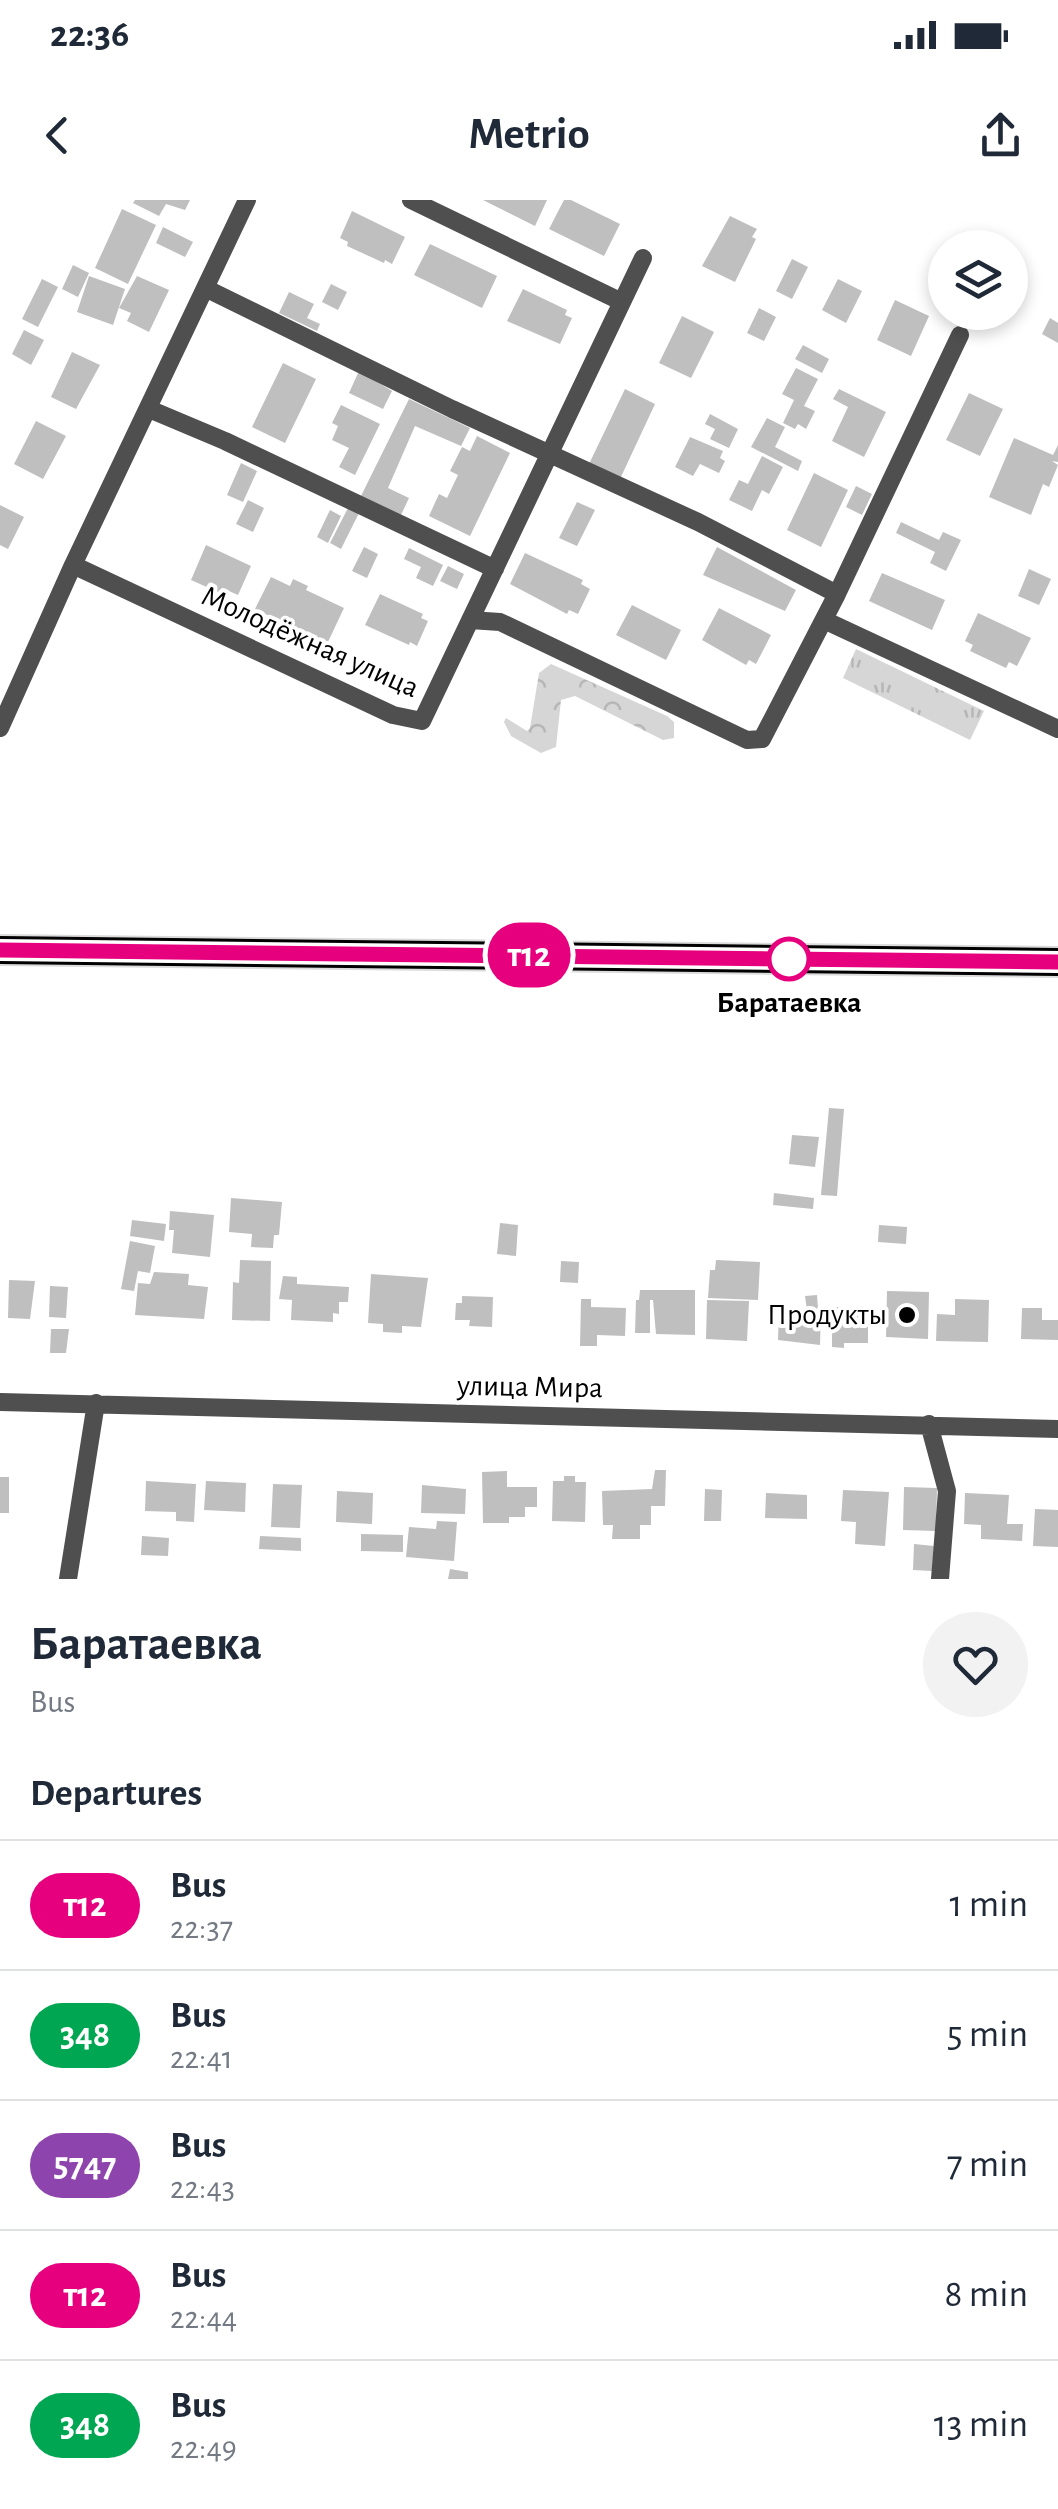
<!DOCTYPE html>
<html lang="en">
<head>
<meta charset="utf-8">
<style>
  :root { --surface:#fff; --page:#f2f2f3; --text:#1f2937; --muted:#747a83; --line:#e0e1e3 }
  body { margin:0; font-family:"Alegreya Sans",sans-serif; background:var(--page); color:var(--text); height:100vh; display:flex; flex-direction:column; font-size:38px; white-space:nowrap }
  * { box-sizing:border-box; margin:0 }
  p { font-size:32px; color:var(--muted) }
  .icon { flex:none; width:55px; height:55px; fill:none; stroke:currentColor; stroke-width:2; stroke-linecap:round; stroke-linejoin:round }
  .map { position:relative; height:1379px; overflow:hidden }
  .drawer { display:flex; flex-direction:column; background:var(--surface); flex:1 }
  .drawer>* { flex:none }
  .badge { padding:0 20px; border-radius:32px; font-size:35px; line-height:65px }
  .controls { position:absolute; left:928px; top:30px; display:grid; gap:20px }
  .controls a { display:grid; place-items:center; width:100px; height:100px; border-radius:50%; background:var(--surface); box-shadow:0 5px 15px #0003; font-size:50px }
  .map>.badge { position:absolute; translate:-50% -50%; box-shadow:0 0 0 5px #fff }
  h2 { padding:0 30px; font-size:38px; line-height:90px }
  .round { display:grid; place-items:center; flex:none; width:105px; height:105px; border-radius:52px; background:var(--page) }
  .head { display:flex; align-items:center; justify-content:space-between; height:170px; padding:0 30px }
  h1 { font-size:48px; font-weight:700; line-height:75px }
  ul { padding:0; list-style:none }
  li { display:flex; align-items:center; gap:30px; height:130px; padding:0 30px; border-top:2px solid var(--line) }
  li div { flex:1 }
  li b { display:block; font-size:38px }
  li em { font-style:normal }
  li .badge { min-width:110px; font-weight:700; text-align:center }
  .status { display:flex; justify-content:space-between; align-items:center; height:70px; padding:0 50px; background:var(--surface); direction:ltr }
  .status svg { height:28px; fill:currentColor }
  header { display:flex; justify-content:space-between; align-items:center; height:130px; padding:0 30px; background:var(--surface); font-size:45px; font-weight:700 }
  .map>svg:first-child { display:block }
  .forest { fill:url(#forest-crowns) }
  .park { fill:url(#park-tufts) }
  .building { fill:#bfbfbf }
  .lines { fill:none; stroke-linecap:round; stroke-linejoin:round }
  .trunk-casing { stroke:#dbdbdb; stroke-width:32 }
  .minor { stroke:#4f4f4f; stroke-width:18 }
  .trunk { stroke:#000; stroke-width:28 }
  .line-casing { stroke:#fff; stroke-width:22 }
  .line { stroke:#e6007e; stroke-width:15 }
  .stop-dot { fill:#fff; stroke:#e6007e; stroke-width:5 }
  .poi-dot { fill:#000; stroke:#fff; stroke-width:4 }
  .labels { text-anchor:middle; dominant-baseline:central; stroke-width:8; stroke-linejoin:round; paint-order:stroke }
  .street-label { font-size:30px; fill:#000; stroke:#fff }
  .stop-label { font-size:30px; font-weight:bold; fill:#000; stroke:#fff }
  .poi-label { font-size:30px; fill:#000; stroke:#fff; text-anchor:end }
</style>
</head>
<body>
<div class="status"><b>22:36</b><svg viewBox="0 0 49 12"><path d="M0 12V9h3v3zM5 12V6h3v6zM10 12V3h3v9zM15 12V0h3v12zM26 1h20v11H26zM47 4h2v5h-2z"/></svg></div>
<header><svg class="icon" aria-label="back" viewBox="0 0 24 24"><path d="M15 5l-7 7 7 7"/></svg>Metrio<svg class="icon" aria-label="share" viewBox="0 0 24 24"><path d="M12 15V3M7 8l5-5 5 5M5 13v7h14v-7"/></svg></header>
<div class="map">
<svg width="1058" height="1379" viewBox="0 0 1058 1379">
  <defs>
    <pattern id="forest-crowns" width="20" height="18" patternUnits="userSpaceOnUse" patternTransform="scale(2.5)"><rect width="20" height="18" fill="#d6d6d6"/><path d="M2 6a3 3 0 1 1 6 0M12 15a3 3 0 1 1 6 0" fill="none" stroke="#b6b6b6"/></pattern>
    <pattern id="park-tufts" width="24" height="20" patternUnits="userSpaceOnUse" patternTransform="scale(2.5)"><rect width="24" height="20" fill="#d6d6d6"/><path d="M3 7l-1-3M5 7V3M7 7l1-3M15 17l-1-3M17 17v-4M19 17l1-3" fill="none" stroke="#b6b6b6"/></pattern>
  </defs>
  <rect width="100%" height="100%" fill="#fff"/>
  <path class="forest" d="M551,464L667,516L674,522V538L663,540L575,496L561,500L556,547L541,553L511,536L504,522L506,518L527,531L530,528L539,473Z"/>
  <path class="park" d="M856,449L984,511L970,540L843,478Z"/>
  <path class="building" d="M135,0H190L185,10L166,4L159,16L133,3Z
    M483,0H547L535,26Z
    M564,0H571L620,24L604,56L549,29Z
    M122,9L156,25L128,84L95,68Z
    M352,11L405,37L392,64L385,60L384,63L347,46L348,42L340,38Z
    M730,16L757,29L752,37L756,39L735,82L702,66Z
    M163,27L193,42L185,57L156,43Z
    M430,44L497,76L482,108L414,75Z
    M792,59L808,67L792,99L776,91Z
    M73,65L89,73L78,97L62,89Z
    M89,76L125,89L113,125L77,112Z
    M137,76L169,90L149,132L127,121L131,113L119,108Z
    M42,79L58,87L38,127L22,119Z
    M838,79L862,91L846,123L822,110Z
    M331,84L347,92L338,110L322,102Z
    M523,89L567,110L565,115L572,118L560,144L507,121Z
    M289,92L314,104L307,118L320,124L317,131L279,113Z
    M895,100L929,116L911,156L877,140Z
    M759,108L776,117L764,141L747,133Z
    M682,116L714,132L691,178L659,163Z
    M1050,118L1058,123V143L1042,134Z
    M24,130L44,140L31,165L12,154Z
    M803,145L829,159L822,173L795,159Z
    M72,152L100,165L76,209L51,197Z
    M283,163L316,179L285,243L252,227Z
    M796,168L818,179L804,206L815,211L806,229L798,224L795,229L783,223L794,200L782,194Z
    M359,171L392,191L383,209L349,193Z
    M625,189L655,204L620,279L589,264Z
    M839,189L886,212L864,257L832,241L848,207L833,199Z
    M969,193L1003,209L980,256L946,240Z
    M409,199L470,228L461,246L415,226L388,288L409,298L401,315L361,296Z
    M341,205L380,224L355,275L339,267L349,248L332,240L338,226L332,223Z
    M710,214L738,229L729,248L710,239L715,229L705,224Z
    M767,218L785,227L775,247L802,261L798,271L751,247Z
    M36,221L66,236L43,279L14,264Z
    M477,236L510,253L470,336L429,316L439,294L447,298L458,275L450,271L462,247L470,251Z
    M690,237L723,251L720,258L725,261L719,273L700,264L693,276L675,267Z
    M1014,238L1053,255L1058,245V262L1052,261L1058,265L1049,287L1043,284L1031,315L989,297Z
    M762,256L783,267L769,294L762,290L752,311L729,300L739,280L748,284Z
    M241,263L257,271L243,302L227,295Z
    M814,273L848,290L821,347L787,330Z
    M856,286L872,294L862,315L846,307Z
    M248,300L264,308L253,332L236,324Z
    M577,302L595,310L577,346L559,338Z
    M0,305L24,317L8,349L0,345Z
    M348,308L359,313L341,349L330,343Z
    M330,310L341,316L328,343L317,337Z
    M901,322L939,340L943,332L961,340L946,371L930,363L935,352L896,333Z
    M206,345L251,366L238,395L229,391L227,396L191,380Z
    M364,347L378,354L367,378L352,371Z
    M717,347L796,390L785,411L703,375Z
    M409,348L443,365L433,386L416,378L421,367L404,359Z
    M525,353L583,380L581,384L590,389L578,414L569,410L567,414L510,384Z
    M448,366L464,374L457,389L440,381Z
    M1029,369L1051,379L1039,405L1018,396Z
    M882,373L945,400L932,430L869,401Z
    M271,377L290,386L293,379L308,386L306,390L344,408L327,444L255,409Z
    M380,394L423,414L421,418L428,421L417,446L410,442L409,445L365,425Z
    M632,405L681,430L666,460L616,435Z
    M719,408L771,435L756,464L749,460L746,465L702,440Z
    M978,413L1031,438L1017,466L1009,462L1006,468L970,451L973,445L965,441Z
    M829,908L844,909L837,996L821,995Z
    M792,935L819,937L815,967L789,964Z
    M774,993L814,998L813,1009L773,1005Z
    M231,998L282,1002L279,1035H274L273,1048L251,1047L252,1034L229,1032Z
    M170,1011L214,1015L210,1057L172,1053L174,1030H169Z
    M132,1020L166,1024L164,1041L130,1036Z
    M500,1023L518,1025L516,1056L497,1054Z
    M879,1025L907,1027L906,1044L878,1042Z
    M130,1041L155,1046L150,1073L138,1071L134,1091L121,1089Z
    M240,1060L271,1061L270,1121L232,1120L233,1082L239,1083Z
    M716,1060L760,1062L758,1100L708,1098L710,1070H715Z
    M561,1061L579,1062L578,1083L560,1082Z
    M154,1072L189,1074L188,1085L208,1087L204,1119L135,1115L138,1083L150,1084Z
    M371,1074L428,1078L421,1127L402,1126V1133L383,1132V1124L368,1123Z
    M283,1076L297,1077V1084L349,1087L348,1102H339V1114L333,1113V1122L291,1120L292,1100L279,1099Z
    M9,1080L35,1081L30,1119L8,1118Z
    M50,1086L68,1087L66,1118L49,1117Z
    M640,1090H695V1135L656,1134L653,1100H650V1133H635L636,1100H639Z
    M887,1091L929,1092L928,1139L886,1137Z
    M817,1095L818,1108H821L820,1145L778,1140L779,1110L807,1111L805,1096Z
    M462,1096L493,1097L492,1127L469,1126L470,1120H455L456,1103H462Z
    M581,1099H591V1107L626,1108L625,1136L597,1135V1146H580Z
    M955,1099L989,1100L988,1142L936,1141L937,1114L955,1115Z
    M707,1100L749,1101L747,1141L706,1139Z
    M832,1107H868V1143H844V1148L832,1147Z
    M1022,1108H1042V1120H1058V1140L1021,1139Z
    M51,1129H69L66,1153H50Z
    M655,1270H666L665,1306H651V1325H640V1339H612L613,1325H603L602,1291L652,1289Z
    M507,1271V1287H537V1307H525V1317H509V1323H483L482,1272Z
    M564,1276H575V1282H586L585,1322L552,1321L553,1281H564Z
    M0,1277H9V1313H0Z
    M146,1281L196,1284L194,1322L176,1321V1312L145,1311Z
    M206,1281L246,1283L245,1312L204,1310Z
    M273,1284L302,1285L300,1328L271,1327Z
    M422,1285L466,1289L465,1314L421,1313Z
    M904,1287L937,1288L936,1331L903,1330Z
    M705,1289L722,1290L721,1321H704Z
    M843,1290L889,1292L885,1346L855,1344L856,1322L841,1321Z
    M337,1291L373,1293L372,1324L336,1322Z
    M766,1293L807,1295V1319L765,1318Z
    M965,1293L1009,1295L1007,1324H1023L1022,1341L981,1339V1325L964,1324Z
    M1035,1309L1058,1310V1347L1033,1346Z
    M437,1321L457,1322L454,1361L406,1357L409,1327L436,1329Z
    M361,1334L403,1335V1352L361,1351Z
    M142,1336L169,1338L168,1356L141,1355Z
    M260,1336L301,1338V1351L259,1349Z
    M914,1344L934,1346L932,1371L913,1370Z
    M450,1369L468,1372V1379H448Z"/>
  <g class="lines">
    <defs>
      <path id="trunk" d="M0,750L1058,762"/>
    </defs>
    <use href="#trunk" class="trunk-casing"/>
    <path class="minor" d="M411,0L622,102
      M205,88L452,209L698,322L837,394
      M149,209L225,241L495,369
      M73,365L393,515L422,521L643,58
      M470,420L500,422L747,540L762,539L837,394L960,135
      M824,420L1058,529
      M0,528L73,365L247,0
      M0,1202L1058,1229
      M929,1224L947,1291L940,1379
      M68,1379L96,1203"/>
    <use href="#trunk" class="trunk"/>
  </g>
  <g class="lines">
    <defs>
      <path id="line" d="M0,750L1058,762"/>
    </defs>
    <use href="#line" class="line-casing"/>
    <use href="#line" class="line"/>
  </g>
  <circle class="stop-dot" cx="789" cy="759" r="20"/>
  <circle class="poi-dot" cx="907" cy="1115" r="10"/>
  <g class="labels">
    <g class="street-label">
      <text transform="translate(310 442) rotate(24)">Молодёжная улица</text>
      <text transform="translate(530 1187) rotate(1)">улица Мира</text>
    </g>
    <g class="stop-label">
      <text x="789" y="803">Баратаевка</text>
    </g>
    <g class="poi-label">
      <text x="887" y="1115">Продукты</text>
    </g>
  </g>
</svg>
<div class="controls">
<a><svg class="icon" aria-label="layers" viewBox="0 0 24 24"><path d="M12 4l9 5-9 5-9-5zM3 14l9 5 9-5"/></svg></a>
</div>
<b class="badge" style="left:529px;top:755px;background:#e6007e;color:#fff">т12</b>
</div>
<section class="drawer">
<div class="head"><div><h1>Баратаевка</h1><p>Bus</p></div><a class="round"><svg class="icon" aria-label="heart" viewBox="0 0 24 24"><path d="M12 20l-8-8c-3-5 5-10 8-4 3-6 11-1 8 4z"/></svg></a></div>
<h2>Departures</h2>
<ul>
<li><span class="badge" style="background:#e6007e;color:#fff">т12</span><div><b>Bus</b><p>22:37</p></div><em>1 min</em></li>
<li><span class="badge" style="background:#00a651;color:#fff">348</span><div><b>Bus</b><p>22:41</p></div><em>5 min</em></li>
<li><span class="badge" style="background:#8e44ad;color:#fff">5747</span><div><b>Bus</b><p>22:43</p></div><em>7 min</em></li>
<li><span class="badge" style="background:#e6007e;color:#fff">т12</span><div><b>Bus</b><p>22:44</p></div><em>8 min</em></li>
<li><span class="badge" style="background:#00a651;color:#fff">348</span><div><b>Bus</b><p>22:49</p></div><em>13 min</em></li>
</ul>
</section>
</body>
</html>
